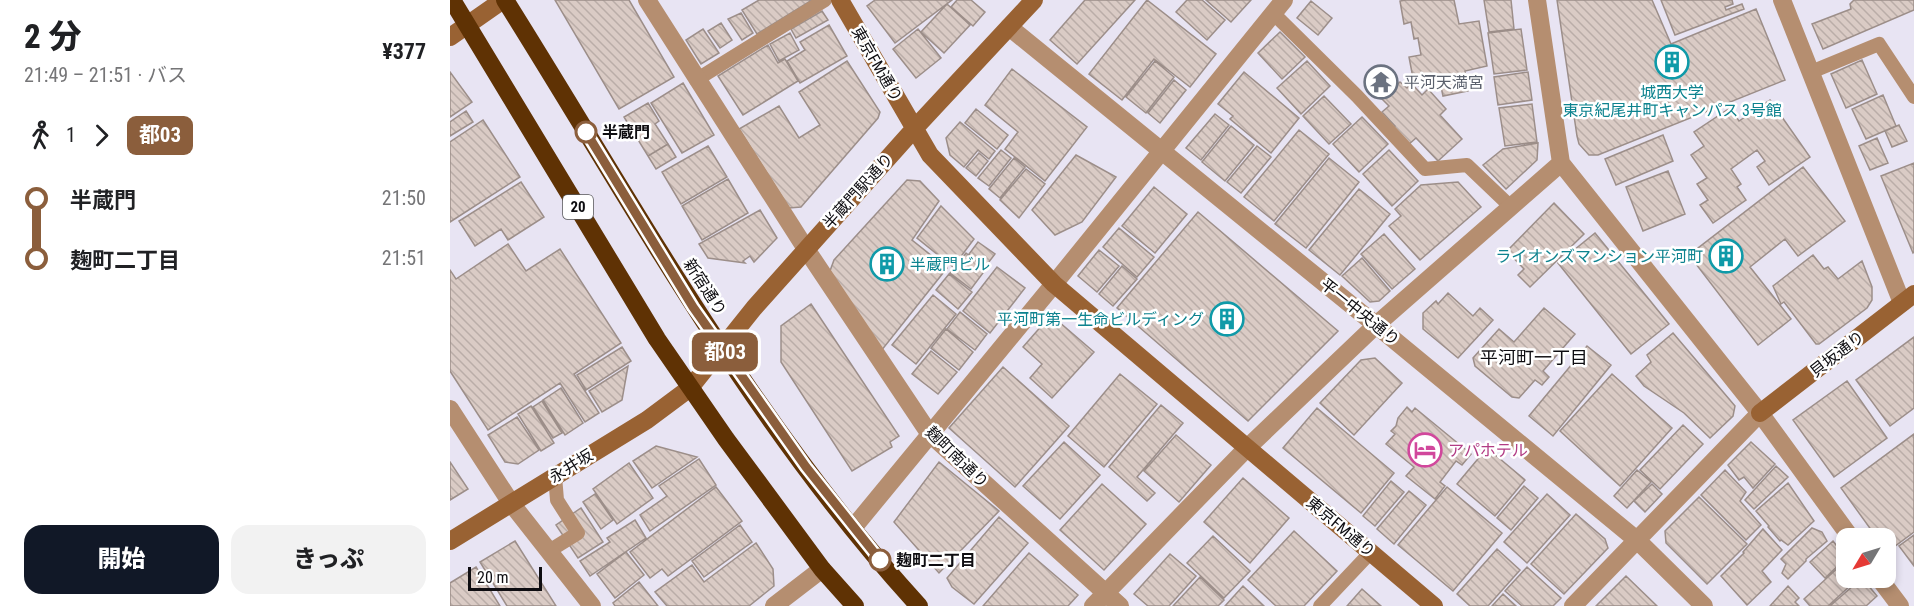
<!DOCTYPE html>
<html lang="ja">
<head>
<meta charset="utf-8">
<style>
  :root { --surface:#fff; --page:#f2f2f2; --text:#202124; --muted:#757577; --accent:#111827 }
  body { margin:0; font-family:"Roboto Condensed","Noto Sans JP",sans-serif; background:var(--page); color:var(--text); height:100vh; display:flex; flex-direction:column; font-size:22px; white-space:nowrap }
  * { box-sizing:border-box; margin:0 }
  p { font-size:20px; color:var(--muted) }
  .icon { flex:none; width:33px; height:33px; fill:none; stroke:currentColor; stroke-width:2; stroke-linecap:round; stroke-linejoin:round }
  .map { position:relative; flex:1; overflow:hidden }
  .panel { display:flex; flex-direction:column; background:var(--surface); width:450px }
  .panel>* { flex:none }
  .badge { padding:0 12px; border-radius:9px; font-size:21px; line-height:39px }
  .needle { width:39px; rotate:232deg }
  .tools { position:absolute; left:1386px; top:528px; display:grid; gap:12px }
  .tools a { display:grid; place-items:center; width:60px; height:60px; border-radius:12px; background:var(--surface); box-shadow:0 3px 9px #0003; font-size:30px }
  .scale { position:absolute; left:18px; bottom:15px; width:74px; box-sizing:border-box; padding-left:6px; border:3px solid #0e0d11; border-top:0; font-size:16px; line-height:21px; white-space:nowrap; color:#0e0d11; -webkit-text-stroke:4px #fff; paint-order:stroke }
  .map>.badge { position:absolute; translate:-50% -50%; box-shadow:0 0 0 3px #fff }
  .legs { display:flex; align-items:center; gap:9px; height:66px; padding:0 24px; font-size:20px }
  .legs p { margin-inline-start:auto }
  .headline { display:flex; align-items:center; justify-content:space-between; height:102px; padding:0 24px }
  h1 { font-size:33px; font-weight:800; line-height:45px }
  .cta { display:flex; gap:12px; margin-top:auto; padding:12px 24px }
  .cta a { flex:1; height:69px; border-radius:18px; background:var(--accent); color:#fff; font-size:24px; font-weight:800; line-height:69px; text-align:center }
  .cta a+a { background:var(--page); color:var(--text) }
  ul { padding:0 24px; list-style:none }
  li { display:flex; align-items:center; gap:21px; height:60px; font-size:22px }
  li i { display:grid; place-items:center; width:9px; height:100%; margin:0 8px; background:currentColor }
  li i::after { content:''; width:15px; height:15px; margin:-8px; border:4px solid; border-radius:50%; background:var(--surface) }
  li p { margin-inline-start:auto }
  li:first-child i { background:linear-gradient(#0000 50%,currentColor 0) }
  li:last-child i { background:linear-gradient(currentColor 50%,#0000 0) }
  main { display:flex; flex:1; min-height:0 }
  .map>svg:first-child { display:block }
  .building { fill:url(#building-back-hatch); stroke:#9c8e89; stroke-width:1.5 }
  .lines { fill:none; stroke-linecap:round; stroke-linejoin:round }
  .lane { stroke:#b58e70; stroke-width:14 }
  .street { stroke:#b58e70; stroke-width:18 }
  .secondary { stroke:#996233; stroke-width:18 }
  .highway { stroke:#5f3204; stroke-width:18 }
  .line-1-casing { stroke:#fff; stroke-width:14 }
  .line-1 { stroke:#8b5e3c; stroke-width:9 }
  .stop-1-dot { fill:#fff; stroke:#8b5e3c; stroke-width:3 }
  .labels { text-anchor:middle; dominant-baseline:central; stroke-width:5; stroke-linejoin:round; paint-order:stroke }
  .shield { fill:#fff; stroke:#565658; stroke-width:1.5 }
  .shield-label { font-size:15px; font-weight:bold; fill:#0e0d11 }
  .street-label { font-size:16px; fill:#0e0d11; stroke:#fff }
  .worship-label { font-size:16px; fill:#5b616d; stroke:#fff; text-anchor:start }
  .culture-label { font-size:16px; fill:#0d838f; stroke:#fff; text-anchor:end }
  .stop-label { font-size:16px; font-weight:bold; fill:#0e0d11; stroke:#fff; text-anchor:start }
  .hotel-label { font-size:16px; fill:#b23c85; stroke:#fff; text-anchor:start }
  .neighbourhood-label { font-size:18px; fill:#0e0d11; stroke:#fff }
</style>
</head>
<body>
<main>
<section class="panel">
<div class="headline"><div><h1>2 分</h1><p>21:49 – 21:51 · バス</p></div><b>¥377</b></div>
<div class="legs"><svg class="icon" aria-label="walk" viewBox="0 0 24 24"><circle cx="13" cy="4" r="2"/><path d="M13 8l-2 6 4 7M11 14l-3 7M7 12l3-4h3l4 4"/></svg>1<svg class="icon" aria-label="forward" viewBox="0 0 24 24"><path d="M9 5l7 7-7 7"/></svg><b class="badge" style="background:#8b5e3c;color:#fff">都03</b></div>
<ul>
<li><i style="color:#8b5e3c"></i><b>半蔵門</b><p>21:50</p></li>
<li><i style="color:#8b5e3c"></i><b>麹町二丁目</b><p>21:51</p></li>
</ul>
<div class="cta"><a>開始</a><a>きっぷ</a></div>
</section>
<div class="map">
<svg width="1464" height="606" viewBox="0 0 1464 606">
  <defs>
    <pattern id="building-back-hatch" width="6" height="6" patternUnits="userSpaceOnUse" patternTransform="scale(1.5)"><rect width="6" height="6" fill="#dacbc5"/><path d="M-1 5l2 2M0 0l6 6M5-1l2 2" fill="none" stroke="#baada8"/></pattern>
  </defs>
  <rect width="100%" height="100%" fill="#e8e4f3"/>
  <path class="building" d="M105,0H179L224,77L169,109Z
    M309,0H362L307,34L292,10Z
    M425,0H502L445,43L417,6Z
    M507,0H521L535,12L523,26L501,7Z
    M635,0H685L627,64L600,40Z
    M697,0L766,54L740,87L704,59L672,100L639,74Z
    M737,0H752L775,20L757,40L726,12Z
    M756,0H801L781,22Z
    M956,0H1004L1009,24L1029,21L1037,66L1015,71L1018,91L993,96L990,82L969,86L967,78H963L959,57L971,55L968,38L964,39L961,22L954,24L950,1Z
    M1034,0H1061L1064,29L1039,32Z
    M1107,0H1202L1221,44L1306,9L1335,80L1148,155H1139L1129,144L1127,136Z
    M1211,0H1282L1283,4L1275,7L1276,10L1292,4L1294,9L1225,35Z
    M1404,0H1464V10L1373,49L1362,24L1401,9L1400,4Z
    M861,1L882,18L868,35L847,18Z
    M497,4L520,25L494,53L471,32Z
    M372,11L378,20L346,38L341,29Z
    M291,13L303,33L292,40L278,19Z
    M271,23L282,40L270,48L258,31Z
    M379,25L397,56L350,83L337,61L355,50L350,42Z
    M253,29L269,53L251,64L236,40Z
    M468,29L491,58L466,78L443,49Z
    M1071,29L1077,70L1044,74L1038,33Z
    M830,32L855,57L832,79L808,53Z
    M340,33L349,50L329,61L320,44Z
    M318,45L328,63L335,59L348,81L293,115L268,76Z
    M1412,60L1427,94L1396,108L1381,74Z
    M397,61L430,112L428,118L351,207L339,208L289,129L329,106L349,138L370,125L349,92Z
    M705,61L724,77L696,113L676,97Z
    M857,61L880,86L851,114L827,88Z
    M562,69L637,127L595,181L555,149L568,132L535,105Z
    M0,72L22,102L0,117Z
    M794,72L849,118L821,153L780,119L783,116L768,104Z
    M1078,72L1082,100L1048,105L1044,77Z
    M724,80L736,90L710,123L698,113Z
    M950,82L957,88L961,83L972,95L978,89L996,109L990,115L1012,139L988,161L966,138L958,145L943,129L945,126L932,112L939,106L932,99Z
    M233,83L264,135L232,153L201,103Z
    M1433,95L1446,126L1416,139L1402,109Z
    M874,96L901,124L879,144L853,116Z
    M1320,100L1360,157L1319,185L1307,167L1315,161L1307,150L1281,169L1291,184L1287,187L1296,200L1263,223L1250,205L1258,200L1247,184L1257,178L1241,155L1254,146L1244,132L1280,108L1289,121Z
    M198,103L209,121L205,124L218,144L198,156L174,117Z
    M1082,104L1087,142L1055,146L1049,108Z
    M526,109L558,135L547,149L515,123Z
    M16,111L23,122L0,136V122Z
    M765,114L779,125L751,160L736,148Z
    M912,117L938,144L909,172L883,144Z
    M33,120L70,177L0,222V142Z
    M510,122L545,151L539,159L528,150L514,167L500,155L496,138Z
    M1449,125L1457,141L1442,147L1435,131Z
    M781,126L804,145L775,181L752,162Z
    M849,130L879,154L824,221L794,197Z
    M1213,135L1223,161L1166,185L1155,159Z
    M1427,138L1438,163L1420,170L1409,146Z
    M1088,143L1087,160L1056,189L1033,165L1053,149Z
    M218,144L226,157L206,169L198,156Z
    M258,146L277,177L231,204L212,172Z
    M807,146L821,157L791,193L777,182Z
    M551,150L561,158L539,186L528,178Z
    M939,150L968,181L942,206L913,174Z
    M529,153L538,161L526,176L516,168Z
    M626,155L666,177L632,222L605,235L582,210Z
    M564,158L575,167L550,198L539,189Z
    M879,158L909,182L856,248L825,224Z
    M1464,163V252L1463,253L1431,176Z
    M1353,167L1395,221L1348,256L1335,239L1300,267L1341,319L1308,345L1239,255Z
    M576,169L595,184L569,218L550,200Z
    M1218,171L1235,214L1193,231L1176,187Z
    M278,179L298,213L252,240L232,206Z
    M457,180L470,181L489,201L462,240L497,268L431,351L380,271L384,260Z
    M71,182L94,217L58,240L51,229L25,246L9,221Z
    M1008,182L1031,207L970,260L939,226L951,216L945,209L971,185Z
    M704,187L737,214L705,253L672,226Z
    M909,189L940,214L890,275L859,250Z
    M1104,203L1134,234L1080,287L1068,275L1074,269L1057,251Z
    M491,206L524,239L503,267L467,238Z
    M310,210L327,238L304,262L300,256L293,261L295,263L258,258L249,244Z
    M748,212L888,331L798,421L667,308Z
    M669,228L704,257L687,277L653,247Z
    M1145,233L1219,324L1181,354L1108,263Z
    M934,234L965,269L942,289L911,254Z
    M528,242L545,254L535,267L519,254Z
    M58,244L76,271L110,249L171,343L124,374L149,413L135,422L110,383L38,430L0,371V270L6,279Z
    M649,250L669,266L647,292L628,276Z
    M516,253L536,269L521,289L500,273Z
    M1363,255L1374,269L1378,267L1388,279L1412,261L1422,287V300L1417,308L1369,344H1366L1334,302L1331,304L1323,286Z
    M912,258L940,291L929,301L920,302L892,276Z
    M672,266L687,279L663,306L649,294Z
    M547,267L575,288L540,333L513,311Z
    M499,274L522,292L508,309L486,290Z
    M998,293L1023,316L1030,308L1043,320L1008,358L973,329V313L986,301L988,304Z
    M483,295L506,314L466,364L442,345Z
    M361,304L449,436L440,442L442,447L402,471L331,362V326Z
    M1094,308L1125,334L1093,371L1099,377L1092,385L1085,380L1069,398L1062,397L1025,366L1023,358L1049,329L1064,342Z
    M510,312L537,334L525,350L497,329Z
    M601,315L644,352L602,398L580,378L592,364L573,347Z
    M496,329L523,352L509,370L481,348Z
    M1223,333L1285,406L1283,416L1260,438L1234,413L1194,386L1186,376L1201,362L1197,355Z
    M1464,337V408L1440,426L1406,380Z
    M1137,346L1161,365L1103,436L1079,416Z
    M172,347L181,361L136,390L127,375Z
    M481,351L507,372L488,394L462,374Z
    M925,358L952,383L904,435L870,403L911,360Z
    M178,366L172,400L152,412L139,391Z
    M553,367L619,426L565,487L499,428Z
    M670,374L707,404L654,467L618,436Z
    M1162,374L1222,428L1170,486L1110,431Z
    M1397,381L1437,438L1384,477L1343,420Z
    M111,388L133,423L115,435L93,400Z
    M92,401L112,433L103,438L83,407Z
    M711,405L733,423L687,477L705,493L697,501L659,467Z
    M81,406L104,443L91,451L68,414Z
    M957,407L962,412L965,408L1021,454L1012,465L1006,461L990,482L995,486L985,499L956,476L964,467L936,444L945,434L941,431L946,426L948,418Z
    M867,408L944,473L911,513L833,448Z
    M67,417L89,450L68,464L55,462L38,435Z
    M1233,425L1253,444L1210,489L1190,470Z
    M1464,434V532L1437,552L1436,538H1427L1391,488Z
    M726,435L761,465L729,502L694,471Z
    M614,442L650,475L610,519L573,486Z
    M1301,442L1325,464L1303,488L1294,477L1289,480L1278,465Z
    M206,446L247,457L202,488L183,461Z
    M1037,448L1075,480L1045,516L1007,484Z
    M249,459L266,485L200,531L190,515L217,496L209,486Z
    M0,462L18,489L0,500Z
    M489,462L549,511L489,573L444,522Z
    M179,463L203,498L167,524L143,489Z
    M1326,466L1338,477L1304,509L1295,500Z
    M1187,470L1201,482L1177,508L1164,496Z
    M1275,470L1296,492L1290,501L1311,525L1296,540L1251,495Z
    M793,478L839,518L800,563L754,522Z
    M941,481L954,492L925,526L913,516Z
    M1338,483L1364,521L1338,545L1331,540L1330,541L1318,527L1319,526L1306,511Z
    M652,484L696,524L654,570L610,530Z
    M1202,484L1212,494L1195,512L1184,501Z
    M1074,486L1088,498L1061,530L1047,518Z
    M266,487L292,521L218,576L212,569L200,578L180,552Z
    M997,487L1052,533L1003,591L948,545Z
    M959,491L976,505L944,544L927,529Z
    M145,494L163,520L151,529L133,502Z
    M1097,494L1120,515L1077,563L1054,542Z
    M1249,497L1297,544L1257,584L1216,543L1215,531Z
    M131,508L153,542L128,558L106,525Z
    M1126,514L1155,539L1158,548L1114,594L1081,564Z
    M549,517L578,543L524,604L502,587L497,578Z
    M185,520L196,538L140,576L130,561L160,542L157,538Z
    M290,525L302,542L254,577L242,561Z
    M1362,528L1372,532L1377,541L1356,559V561L1338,579L1332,573L1336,564L1331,559Z
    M1313,529L1332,550L1312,571L1321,582L1297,605L1271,576L1294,553L1293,552Z
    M844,531L887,571L854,606H826L798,580Z
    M1464,535V566L1449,546Z
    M763,536L800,571L774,598L737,563Z
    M65,541L106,606H57L30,562Z
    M1383,541L1396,558L1375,578L1360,562Z
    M306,543L323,569L324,586L299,606H217L205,592L242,565L254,582Z
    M1047,549L1070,570L1038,606H1020L1007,594Z
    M176,552L194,575L165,598L147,574Z
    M579,553L628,595L618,606H533Z
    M720,554L746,576L719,606H698L684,594Z
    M1391,565L1396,571L1395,576L1402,584L1378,606H1360L1354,599Z
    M26,567L50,606H0V583Z
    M1077,567L1111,598L1103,606H1072L1055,591Z
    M1176,576L1207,606H1146Z
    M750,577L774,600L768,606H723Z
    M1412,578L1427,596L1416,606H1380Z
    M189,582L208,606H165L163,603Z
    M793,586L814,606H775Z
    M1338,586L1349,598L1345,602L1349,606H1320Z
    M912,589L931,606H897Z
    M1053,594L1066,606H1042Z"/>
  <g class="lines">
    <path class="lane" d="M823,13L907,96L975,169L1017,165L1061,207
      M1361,72L1429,44L1464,97
      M246,80L375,0
      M99,551L128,533L107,500L105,476
      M870,606L921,552"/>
    <path class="street" d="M197,0L356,249L479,433L670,606
      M1087,0L1111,163L1310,413L1401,538
      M1332,0L1452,303
      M559,27L926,325L1188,541L1254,606
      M0,409L61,503L142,606
      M403,528L604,284L834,0
      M1429,578L1450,606
      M324,606L372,569
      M643,606L796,449L926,325L1111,163
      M1123,606L1310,413"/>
    <path class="secondary" d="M390,0L480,155L604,284L984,606
      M0,37L53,0
      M1310,413L1464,294
      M0,541L197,420L240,388L304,308L464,129L584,0"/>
    <path class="highway" d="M2,0L207,339L276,439L372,569L405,606
      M55,0C185,207 303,425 469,606"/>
  </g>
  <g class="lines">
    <defs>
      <path id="line-1" d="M136,132L243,307L356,467L430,560"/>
    </defs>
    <use href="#line-1" class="line-1-casing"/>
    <use href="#line-1" class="line-1"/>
  </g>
  <defs>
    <symbol id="building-ring" viewBox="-11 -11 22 22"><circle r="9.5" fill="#fff" stroke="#0f9aa8" stroke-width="1.5"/><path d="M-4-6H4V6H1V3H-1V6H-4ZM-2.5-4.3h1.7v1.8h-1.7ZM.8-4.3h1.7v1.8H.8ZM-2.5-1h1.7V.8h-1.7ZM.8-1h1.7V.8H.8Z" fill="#0f9aa8"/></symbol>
    <symbol id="temple-ring" viewBox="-11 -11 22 22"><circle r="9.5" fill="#fff" stroke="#6b7280" stroke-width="1.5"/><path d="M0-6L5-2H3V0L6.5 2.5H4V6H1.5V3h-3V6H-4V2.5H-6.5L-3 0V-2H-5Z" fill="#6b7280"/></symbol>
    <symbol id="hotel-ring" viewBox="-11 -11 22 22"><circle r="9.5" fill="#fff" stroke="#d1479c" stroke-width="1.5"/><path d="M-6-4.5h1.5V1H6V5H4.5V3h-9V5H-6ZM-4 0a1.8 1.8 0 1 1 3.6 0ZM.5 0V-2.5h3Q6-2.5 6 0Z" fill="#d1479c"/></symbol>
  </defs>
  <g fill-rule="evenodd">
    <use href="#building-ring" x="1203" y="43" width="38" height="38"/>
    <use href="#temple-ring" x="912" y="63" width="38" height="38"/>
    <use href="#building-ring" x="1257" y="237" width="38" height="38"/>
    <use href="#building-ring" x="418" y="245" width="38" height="38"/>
    <use href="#building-ring" x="758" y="300" width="38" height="38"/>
    <use href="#hotel-ring" x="956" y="431" width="38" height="38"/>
  </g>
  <g class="stop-1-dot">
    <circle cx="136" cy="132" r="10"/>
    <circle cx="430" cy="560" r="10"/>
  </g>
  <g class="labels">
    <rect class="shield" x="113" y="195" width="30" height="24" rx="4.5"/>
    <g class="shield-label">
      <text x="128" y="207">20</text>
    </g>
    <g class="street-label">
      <text transform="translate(427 64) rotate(60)">東京FM通り</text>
      <text transform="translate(408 191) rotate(-48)">半蔵門駅通り</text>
      <text transform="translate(255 287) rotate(57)">新宿通り</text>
      <text transform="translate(910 312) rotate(39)">平一中央通り</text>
      <text transform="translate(1387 354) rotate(-38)">貝坂通り</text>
      <text transform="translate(507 457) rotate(44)">麹町南通り</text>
      <text transform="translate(121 466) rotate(-32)">永井坂</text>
      <text transform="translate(891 527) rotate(40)">東京FM通り</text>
    </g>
    <g class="worship-label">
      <text x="954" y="82">平河天満宮</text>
    </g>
    <g class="culture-label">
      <text x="1222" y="92" text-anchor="middle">城西大学<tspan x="1222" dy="18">東京紀尾井町キャンパス 3号館</tspan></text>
      <text x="1253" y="256">ライオンズマンション平河町</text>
      <text x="460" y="264" text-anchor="start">半蔵門ビル</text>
      <text x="754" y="319">平河町第一生命ビルディング</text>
    </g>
    <g class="stop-label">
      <text x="152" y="132">半蔵門</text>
      <text x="446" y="560">麹町二丁目</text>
    </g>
    <g class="hotel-label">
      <text x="998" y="450">アパホテル</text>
    </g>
    <g class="neighbourhood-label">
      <text x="1084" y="357">平河町一丁目</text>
    </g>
  </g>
</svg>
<div class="tools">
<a><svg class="needle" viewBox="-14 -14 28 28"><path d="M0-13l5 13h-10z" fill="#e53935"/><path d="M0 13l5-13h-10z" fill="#757577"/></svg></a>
</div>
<div class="scale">20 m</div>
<b class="badge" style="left:275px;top:352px;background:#8b5e3c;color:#fff">都03</b>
</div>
</main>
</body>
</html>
